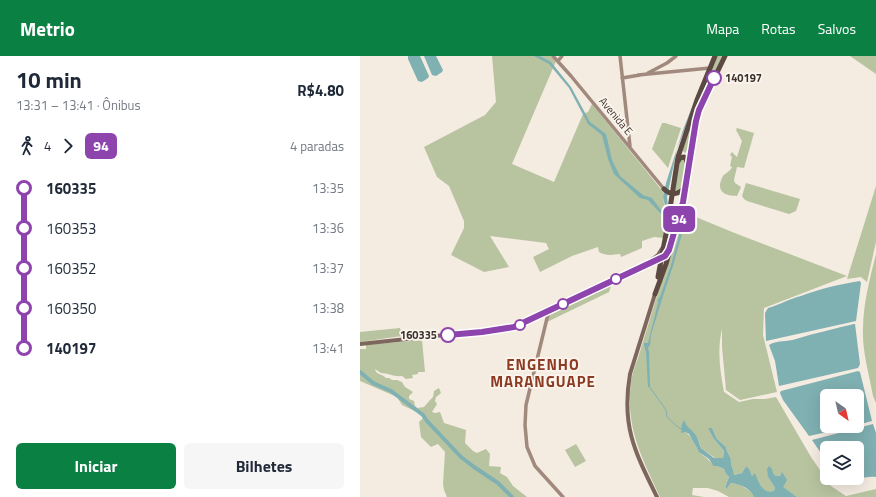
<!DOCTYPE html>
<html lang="pt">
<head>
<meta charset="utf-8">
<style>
  :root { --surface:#fff; --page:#f6f6f7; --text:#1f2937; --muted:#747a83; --accent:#0b8043 }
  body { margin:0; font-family:"Titillium Web",sans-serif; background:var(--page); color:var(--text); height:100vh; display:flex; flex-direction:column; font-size:15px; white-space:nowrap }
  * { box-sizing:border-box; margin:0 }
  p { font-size:13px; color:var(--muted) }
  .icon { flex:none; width:22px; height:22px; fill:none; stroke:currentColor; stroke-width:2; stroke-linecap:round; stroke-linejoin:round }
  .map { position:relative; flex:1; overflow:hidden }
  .panel { display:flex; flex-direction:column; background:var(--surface); width:360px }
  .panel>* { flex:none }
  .badge { padding:0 8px; border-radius:6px; font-size:14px; line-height:26px }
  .needle { width:26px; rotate:146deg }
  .fabs { position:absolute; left:460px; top:333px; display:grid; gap:8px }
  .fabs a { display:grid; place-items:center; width:44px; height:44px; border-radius:6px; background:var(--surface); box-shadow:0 4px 16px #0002; font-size:20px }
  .map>.badge { position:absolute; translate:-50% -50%; box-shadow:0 0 0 2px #fff }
  .legs { display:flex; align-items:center; gap:6px; height:44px; padding:0 16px; font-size:13px }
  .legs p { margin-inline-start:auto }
  .overview { display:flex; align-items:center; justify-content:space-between; height:68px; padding:0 16px }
  h1 { font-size:22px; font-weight:700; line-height:30px }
  .primary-button { display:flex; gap:8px; margin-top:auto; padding:8px 16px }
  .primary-button a { flex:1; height:46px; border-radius:6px; background:var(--accent); color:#fff; font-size:16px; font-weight:700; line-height:46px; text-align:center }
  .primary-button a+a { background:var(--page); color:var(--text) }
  ul { padding:0 16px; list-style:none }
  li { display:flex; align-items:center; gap:14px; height:40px; font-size:15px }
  li i { display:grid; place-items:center; width:6px; height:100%; margin:0 5px; background:currentColor }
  li i::after { content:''; width:10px; height:10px; margin:-5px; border:3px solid; border-radius:50%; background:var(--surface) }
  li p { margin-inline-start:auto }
  li:first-child i { background:linear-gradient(#0000 50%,currentColor 0) }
  li:last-child i { background:linear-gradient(currentColor 50%,#0000 0) }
  header { display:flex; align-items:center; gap:24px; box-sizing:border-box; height:56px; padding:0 20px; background:var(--accent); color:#fff }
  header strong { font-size:19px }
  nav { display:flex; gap:22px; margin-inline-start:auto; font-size:14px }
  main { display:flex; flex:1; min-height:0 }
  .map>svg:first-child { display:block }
  .green { fill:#b8c4a0 }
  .water { fill:#7fb0b2 }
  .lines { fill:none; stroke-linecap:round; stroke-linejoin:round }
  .stream { stroke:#7fb0b2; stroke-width:1 }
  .river { stroke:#7fb0b2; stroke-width:4 }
  .secondary { stroke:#a18a7d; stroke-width:3.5 }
  .primary { stroke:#7d675c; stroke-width:4 }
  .highway { stroke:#5c4a42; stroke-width:5 }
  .line-1-casing { stroke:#fff; stroke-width:9 }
  .line-1 { stroke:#8e44ad; stroke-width:6 }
  .stop-1-dot { fill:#fff; stroke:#8e44ad; stroke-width:2 }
  .labels { text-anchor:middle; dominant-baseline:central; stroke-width:3.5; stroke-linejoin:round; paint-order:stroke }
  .stop-label { font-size:11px; font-weight:bold; fill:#3b302b; stroke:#fbf5ee; text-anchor:start }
  .street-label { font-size:11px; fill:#3b302b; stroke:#fbf5ee }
  .district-label { font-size:15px; font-weight:bold; letter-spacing:1px; fill:#8c3b22; stroke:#fbf5ee }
</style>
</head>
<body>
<header>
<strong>Metrio</strong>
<nav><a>Mapa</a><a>Rotas</a><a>Salvos</a></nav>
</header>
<main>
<section class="panel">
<div class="overview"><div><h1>10 min</h1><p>13:31 – 13:41 · Ônibus</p></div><b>R$4.80</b></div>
<div class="legs"><svg class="icon" aria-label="walk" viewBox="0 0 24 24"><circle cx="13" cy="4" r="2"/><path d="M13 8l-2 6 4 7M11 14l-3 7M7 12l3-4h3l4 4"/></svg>4<svg class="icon" aria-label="forward" viewBox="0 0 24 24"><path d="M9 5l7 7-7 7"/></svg><b class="badge" style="background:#8e44ad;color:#fff">94</b><p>4 paradas</p></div>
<ul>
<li><i style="color:#8e44ad"></i><b>160335</b><p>13:35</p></li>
<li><i style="color:#8e44ad"></i><span>160353</span><p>13:36</p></li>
<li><i style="color:#8e44ad"></i><span>160352</span><p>13:37</p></li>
<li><i style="color:#8e44ad"></i><span>160350</span><p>13:38</p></li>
<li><i style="color:#8e44ad"></i><b>140197</b><p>13:41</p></li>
</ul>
<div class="primary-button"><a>Iniciar</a><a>Bilhetes</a></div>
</section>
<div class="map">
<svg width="516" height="441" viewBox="0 0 516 441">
  <rect width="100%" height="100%" fill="#f4ebe1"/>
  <path class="green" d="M132,0H191L196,5L152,108L194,126L223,58L228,56L232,48L304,137L303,141L306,160L304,182L294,181L282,185V192L261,201L260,198C252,199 246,200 239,196L238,191L212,200L180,216L173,201L189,193L186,187L130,180L149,211L124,216L91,199L104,172V165L89,130L77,121L64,91L125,59L136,46Z
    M356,0H362L337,58L330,93L325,97L322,94V87Z
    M490,0H516V18Z
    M302,67H305L321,72L308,112L292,93Z
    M377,72L394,77L384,112L377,111L374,124L375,127L381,131L377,140C364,140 355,135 363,120C365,117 370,116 372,111L370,110L372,101L370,99L372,96L377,101L382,85L376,74Z
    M325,102L327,113L323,133L314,137L320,103Z
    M386,127L440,143L436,155L429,158L387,145L384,143L382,140Z
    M516,130V186L507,226L501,221L487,223Z
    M316,148L319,150L318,164L309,193L304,197L312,154Z
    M324,151L333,155L336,161C385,182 436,200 487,220L404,252L403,279L417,336L380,344L366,334L362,291V273C357,294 360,315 364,336L379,346L393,343H405L416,341L451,401L471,430L486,440L516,433V441H437L422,431V417L420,420H416L413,417L408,421L415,432L414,436C403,439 398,425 395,418L392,420L386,410L382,417L374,419C374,413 370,409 371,403L367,395L366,391L357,383L352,372L354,383L364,395L363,402H355L341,392C339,383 335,378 327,372L325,376C332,380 334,388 338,394C343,401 348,401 353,410H357L364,413L366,418L369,421L366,429V432L371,427L379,428L399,441H369L358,435L348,432H333L332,439L344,441H300C282,402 265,371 271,326C272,318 275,310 278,302Z
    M516,198V347L513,340C509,318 502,295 503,273C503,248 510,222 516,198Z
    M253,224L249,236L187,266L189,254Z
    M40,272L42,280L0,286V276Z
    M62,284L65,316H58V318L52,319L53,322L46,323L42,320C34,321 28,317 21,317L15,313C16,319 23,318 26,322H29L32,324H37L42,326L45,331L53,336L49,340V343L54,345L55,350L57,352L64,351L71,343L73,341L74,335L79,332L81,337L76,341L75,345L77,348L72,356L75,357L80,356L84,367L106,374L105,387L113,395L117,397L126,393L130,398L129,410L141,411L140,417L147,421L153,430L167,441H87L84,434L83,428L85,396L78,388L71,391L61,381L59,366L63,362L59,357L42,349L37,341L0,325V293H6V289Z
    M216,388L226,405L215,411L205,394Z"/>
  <path class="water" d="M48,0H60L69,20L68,22L62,26L58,25L48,3Z
    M64,0H76L83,14L82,16L76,20L72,19Z
    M174,0H180L191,6L211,31L230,66L246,78L252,104L260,120L283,139L292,142L304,158L305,156V150L303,141L306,127L323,74L347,13H348L317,93L307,141L308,151L304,165L303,160L288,144L280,142L254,118L248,103L242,79L228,68L209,32L189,8Z
    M324,158L327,160L313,210L302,243L291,279L290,289L288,292L289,296L290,331H288L286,296L284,289V287H288L298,247V243L300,241L311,209L319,180V173L324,161Z
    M500,225L501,227L496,265L406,285L405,257L408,252C419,249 429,243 441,240C459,233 480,228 500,225Z
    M494,268H495L500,308L498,312L419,330L415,305L409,289C416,284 427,286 436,283C455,277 474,273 494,268Z
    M498,315L500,316L512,365L497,369V340H467V370H494L449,380L423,344L420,337L421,335Z
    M324,364C327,372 329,371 334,377C338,381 339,387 341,392L354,402H363L364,395L354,383L348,372H352L357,383L366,391L367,395L371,403C370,409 374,413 374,419L382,417L386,410L389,413L392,420L395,417C398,425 403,439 414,435L415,432L408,421L407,413L409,410L412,413L413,417L416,420H420L422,416L427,424L423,431L437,441H394C391,432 379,428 371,427L366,433V429L369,421L366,418L364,413L357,410H353L349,403L339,396L329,378L325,376L321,377L322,368Z
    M513,368L516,377V421C505,419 494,426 484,422H497V392H467V406L452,384Z"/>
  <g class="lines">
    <path class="stream" d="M289,330L306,354L307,361L319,372L322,373"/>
    <path class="river" d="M0,316L13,327L31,335L63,359L67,365L101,401L114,411L138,427L152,441"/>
    <path class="secondary" d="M193,0L211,20L304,133
      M260,0L270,90
      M198,5L202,0
      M288,17L307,7L316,0
      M278,19L350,12
      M262,22L280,19
      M189,254L166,349L165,369L167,391L175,410L203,441"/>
    <path class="primary" d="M290,205L298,199L303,191
      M295,238L270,318C261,370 275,396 297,441
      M0,288L150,272L159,269L302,202L309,194"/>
    <path class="highway" d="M317,107L320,102L324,101L326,103L328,108
      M304,133C311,140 319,139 325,131
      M298,221L306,178L318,101L337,44L355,0
      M295,238L306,208L323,146L334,72L339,54L365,0"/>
  </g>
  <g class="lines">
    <defs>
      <path id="line-1" d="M88,279L122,276L154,271L305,200L309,194L323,146L336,65L339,54L354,22"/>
    </defs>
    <use href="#line-1" class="line-1-casing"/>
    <use href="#line-1" class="line-1"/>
  </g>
  <g class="stop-1-dot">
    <circle cx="354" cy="22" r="7"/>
    <circle cx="256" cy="223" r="5"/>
    <circle cx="203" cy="248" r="5"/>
    <circle cx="160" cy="269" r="5"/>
    <circle cx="88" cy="279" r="7"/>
  </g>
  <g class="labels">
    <g class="stop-label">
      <text x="365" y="22">140197</text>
      <text x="77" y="279" text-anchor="end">160335</text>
    </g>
    <g class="street-label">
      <text transform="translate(256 60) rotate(50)">Avenida E</text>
    </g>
    <g class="district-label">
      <text x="183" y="308">ENGENHO<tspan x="183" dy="17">MARANGUAPE</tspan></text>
    </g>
  </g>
</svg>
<div class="fabs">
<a><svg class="needle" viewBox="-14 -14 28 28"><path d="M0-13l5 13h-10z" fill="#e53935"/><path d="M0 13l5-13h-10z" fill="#747a83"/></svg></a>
<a><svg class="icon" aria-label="layers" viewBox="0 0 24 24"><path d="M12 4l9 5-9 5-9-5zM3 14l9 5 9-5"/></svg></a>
</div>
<b class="badge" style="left:319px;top:163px;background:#8e44ad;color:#fff">94</b>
</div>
</main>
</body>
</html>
